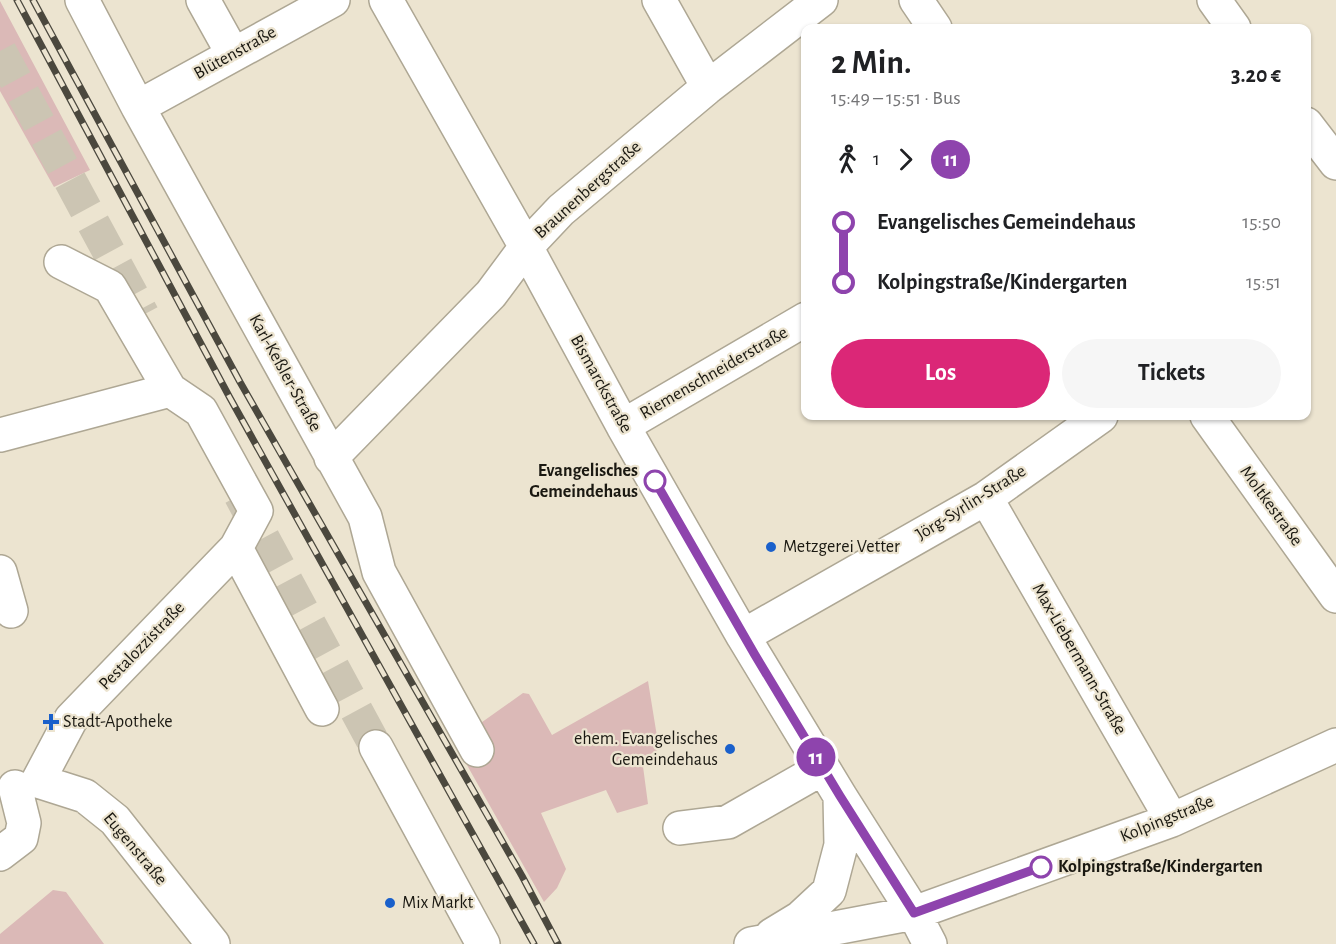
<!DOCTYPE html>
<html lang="de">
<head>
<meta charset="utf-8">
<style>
  :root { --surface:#fff; --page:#f6f6f6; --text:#202124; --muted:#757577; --accent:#db2777 }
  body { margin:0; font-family:"Alegreya Sans",sans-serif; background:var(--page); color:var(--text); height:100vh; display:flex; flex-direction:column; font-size:22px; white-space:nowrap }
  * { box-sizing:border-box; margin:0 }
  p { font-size:20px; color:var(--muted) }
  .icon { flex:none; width:33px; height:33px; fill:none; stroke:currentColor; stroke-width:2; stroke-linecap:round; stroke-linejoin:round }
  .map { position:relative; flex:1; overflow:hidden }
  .details { position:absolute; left:801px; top:24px; width:510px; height:396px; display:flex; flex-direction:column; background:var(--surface); border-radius:12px; box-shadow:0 2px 4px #0004 }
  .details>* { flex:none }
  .badge { padding:0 12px; border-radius:20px; font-size:21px; line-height:39px }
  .map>.badge { position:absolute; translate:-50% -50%; box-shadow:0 0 0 3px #fff }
  .legs { display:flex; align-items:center; gap:9px; height:66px; padding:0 30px; font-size:20px }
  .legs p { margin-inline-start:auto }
  .overview { display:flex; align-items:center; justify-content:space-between; height:102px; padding:0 30px }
  h1 { font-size:33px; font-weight:600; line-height:45px }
  .button { display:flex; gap:12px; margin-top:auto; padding:12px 30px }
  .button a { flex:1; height:69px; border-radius:36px; background:var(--accent); color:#fff; font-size:24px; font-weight:600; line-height:69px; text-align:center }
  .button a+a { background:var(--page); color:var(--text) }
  ul { padding:0 30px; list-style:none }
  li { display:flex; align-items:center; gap:21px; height:60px; font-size:22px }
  li i { display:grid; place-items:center; width:9px; height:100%; margin:0 8px; background:currentColor }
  li i::after { content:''; width:15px; height:15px; margin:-8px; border:4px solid; border-radius:50%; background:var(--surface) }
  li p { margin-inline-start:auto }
  li:first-child i { background:linear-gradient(#0000 50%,currentColor 0) }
  li:last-child i { background:linear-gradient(currentColor 50%,#0000 0) }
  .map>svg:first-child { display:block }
  .green { fill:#dbb9b7 }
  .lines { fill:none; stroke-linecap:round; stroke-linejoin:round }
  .major-tunnel { stroke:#ccc5b3; stroke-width:33; stroke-dasharray:33 16; stroke-linecap:butt }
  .minor-casing { stroke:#aea794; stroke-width:36 }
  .major-casing { stroke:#aea794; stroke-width:36 }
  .minor { stroke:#fff; stroke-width:33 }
  .major { stroke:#fff; stroke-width:33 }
  .rail-casing { stroke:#4b483e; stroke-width:7 }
  .rail { stroke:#ece4d0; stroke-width:4.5; stroke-dasharray:14; stroke-linecap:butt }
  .line-1-casing { stroke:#fff; stroke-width:14 }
  .line-1 { stroke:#8e44ad; stroke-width:9 }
  .stop-1-dot { fill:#fff; stroke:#8e44ad; stroke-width:3 }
  .poi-dot { fill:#1a60cb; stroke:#ece4d0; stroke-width:2 }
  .labels { text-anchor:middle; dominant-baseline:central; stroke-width:4.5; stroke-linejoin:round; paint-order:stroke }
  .street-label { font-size:18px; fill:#1a1811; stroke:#ece4d0 }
  .stop-label { font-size:18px; font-weight:bold; fill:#1a1811; stroke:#ece4d0; text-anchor:end }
  .poi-label { font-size:18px; fill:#1a1811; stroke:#ece4d0; text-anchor:start }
</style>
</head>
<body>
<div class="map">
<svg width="1336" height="944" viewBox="0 0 1336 944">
  <rect width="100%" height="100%" fill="#ece4d0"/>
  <path class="green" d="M0,1L90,170L54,187L0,91Z
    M648,681L659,749L642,759L648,804L617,813L606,790L541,813L566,869L557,888L544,902L454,742L523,693L529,694L552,735Z
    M53,890L66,892L104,944H0V934Z"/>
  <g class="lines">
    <path class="major-tunnel" d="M0,51L143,315
      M240,495L376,747"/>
    <defs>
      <path id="minor" d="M82,0L138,107L365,517L379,572L477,750
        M203,0L233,54
        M386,0L526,247L623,426L743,636L840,796L914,913L930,944
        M659,0L708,87
        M916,0L935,28
        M1214,0L1234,28
        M138,107L333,0
        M1306,124L1336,163
        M1207,416L1336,596
        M623,426L806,319
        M0,435L170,390
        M331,458L491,294L526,247L561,210L708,87L821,0
        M986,498L1172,820
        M236,548L322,709
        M0,572L11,611
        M743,636L986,498L1101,416
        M38,781L71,719L236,548L256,511L201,411L170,390L110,287L61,262
        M38,781L85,796L115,820L213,944
        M680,828L728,822L823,768
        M0,854L21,838L24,823L15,787
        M772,935L800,918L829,891L841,845L840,796
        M751,944L914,913L1172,820L1336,745"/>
      <path id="major" d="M376,747L483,944"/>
    </defs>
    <use href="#minor" class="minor-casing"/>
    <use href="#major" class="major-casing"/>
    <use href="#minor" class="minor"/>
    <use href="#major" class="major"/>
    <defs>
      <path id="rail" d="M17,0L230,398L534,944
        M33,0L240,382L522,876L558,944"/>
    </defs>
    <use href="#rail" class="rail-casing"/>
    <use href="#rail" class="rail"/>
  </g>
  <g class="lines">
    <defs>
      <path id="line-1" d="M655,481L755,655L840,796L914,913L1041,867"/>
    </defs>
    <use href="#line-1" class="line-1-casing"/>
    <use href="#line-1" class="line-1"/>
  </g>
  <g class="stop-1-dot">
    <circle cx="655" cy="481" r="10"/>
    <circle cx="1041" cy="867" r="10"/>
  </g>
  <g class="poi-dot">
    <circle cx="771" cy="547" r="6"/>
    <path d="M48 713h6v6h6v6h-6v6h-6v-6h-6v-6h6z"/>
    <circle cx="730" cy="749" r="6"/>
    <circle cx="390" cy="903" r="6"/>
  </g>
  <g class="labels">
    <g class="street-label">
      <text transform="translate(235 53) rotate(-29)">Blütenstraße</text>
      <text transform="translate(588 190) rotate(-42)">Braunenbergstraße</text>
      <text transform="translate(285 373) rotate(61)">Karl-Keßler-Straße</text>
      <text transform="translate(714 373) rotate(-30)">Riemenschneiderstraße</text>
      <text transform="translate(601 384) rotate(61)">Bismarckstraße</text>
      <text transform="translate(971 503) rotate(-32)">Jörg-Syrlin-Straße</text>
      <text transform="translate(1271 506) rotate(54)">Moltkestraße</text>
      <text transform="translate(142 646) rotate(-46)">Pestalozzistraße</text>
      <text transform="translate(1079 659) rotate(60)">Max-Liebermann-Straße</text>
      <text transform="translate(1167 819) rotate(-22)">Kolpingstraße</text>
      <text transform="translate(135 849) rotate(50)">Eugenstraße</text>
    </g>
    <g class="stop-label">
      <text x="638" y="471">Evangelisches<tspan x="638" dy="21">Gemeindehaus</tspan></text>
      <text x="1058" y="867" text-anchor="start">Kolpingstraße/Kindergarten</text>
    </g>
    <g class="poi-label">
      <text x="783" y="547">Metzgerei Vetter</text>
      <text x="63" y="722">Stadt-Apotheke</text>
      <text x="718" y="739" text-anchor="end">ehem. Evangelisches<tspan x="718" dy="21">Gemeindehaus</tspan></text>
      <text x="402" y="903">Mix Markt</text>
    </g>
  </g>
</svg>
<b class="badge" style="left:816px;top:757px;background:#8e44ad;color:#fff">11</b>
<section class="details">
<div class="overview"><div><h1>2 Min.</h1><p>15:49 – 15:51 · Bus</p></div><b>3.20 €</b></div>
<div class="legs"><svg class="icon" aria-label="walk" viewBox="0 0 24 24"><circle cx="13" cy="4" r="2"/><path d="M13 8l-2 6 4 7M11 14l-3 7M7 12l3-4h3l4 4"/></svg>1<svg class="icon" aria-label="forward" viewBox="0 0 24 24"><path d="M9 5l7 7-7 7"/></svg><b class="badge" style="background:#8e44ad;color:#fff">11</b></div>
<ul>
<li><i style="color:#8e44ad"></i><b>Evangelisches Gemeindehaus</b><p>15:50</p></li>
<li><i style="color:#8e44ad"></i><b>Kolpingstraße/Kindergarten</b><p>15:51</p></li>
</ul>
<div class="button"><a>Los</a><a>Tickets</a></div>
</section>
</div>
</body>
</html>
